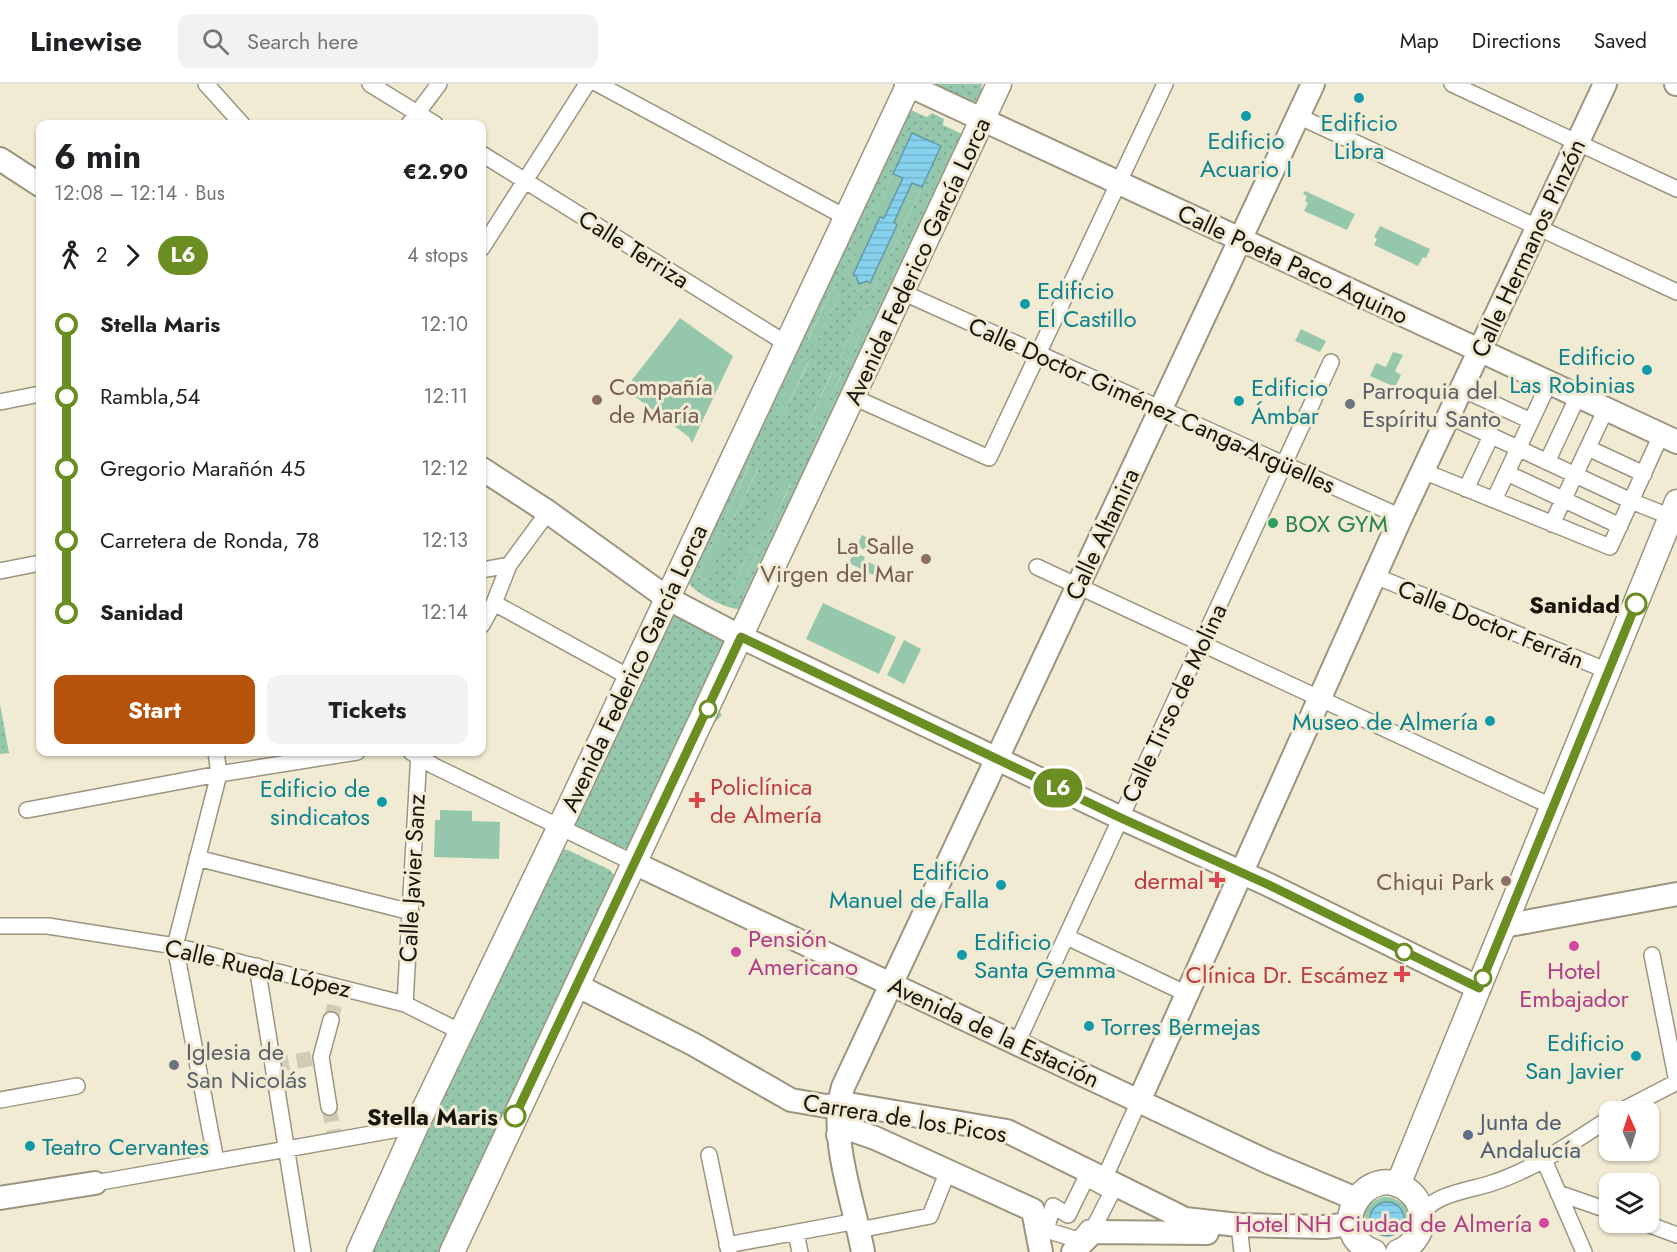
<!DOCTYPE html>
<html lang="en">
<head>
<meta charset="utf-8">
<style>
  :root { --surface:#fff; --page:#f2f2f2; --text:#202124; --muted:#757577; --line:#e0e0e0; --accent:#b45309 }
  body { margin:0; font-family:Jost,sans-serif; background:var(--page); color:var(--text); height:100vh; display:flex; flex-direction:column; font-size:22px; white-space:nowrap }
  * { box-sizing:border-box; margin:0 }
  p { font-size:20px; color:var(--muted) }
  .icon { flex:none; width:33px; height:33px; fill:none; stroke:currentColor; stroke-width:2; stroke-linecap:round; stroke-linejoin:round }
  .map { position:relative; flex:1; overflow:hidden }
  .side { position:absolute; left:36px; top:36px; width:450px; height:636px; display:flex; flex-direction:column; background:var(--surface); border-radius:12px; box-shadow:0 2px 4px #0004 }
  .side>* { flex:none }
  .badge { padding:0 12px; border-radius:20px; font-size:21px; line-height:39px }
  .needle { width:39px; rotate:357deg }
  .fabs { position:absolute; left:1599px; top:1017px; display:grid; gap:12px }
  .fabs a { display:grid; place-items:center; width:60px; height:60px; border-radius:12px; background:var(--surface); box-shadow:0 2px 4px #0004; font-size:30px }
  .map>.badge { position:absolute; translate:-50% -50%; box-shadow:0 0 0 3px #fff }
  .legs { display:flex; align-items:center; gap:9px; height:66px; padding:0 18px; font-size:20px }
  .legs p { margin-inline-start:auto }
  .overview { display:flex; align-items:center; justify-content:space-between; height:102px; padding:0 18px }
  h1 { font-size:33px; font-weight:700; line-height:45px }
  .action { display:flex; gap:12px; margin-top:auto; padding:12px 18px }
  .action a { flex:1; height:69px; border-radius:12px; background:var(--accent); color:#fff; font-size:24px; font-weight:700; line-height:69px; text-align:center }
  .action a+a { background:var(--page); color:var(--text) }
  ul { padding:0 18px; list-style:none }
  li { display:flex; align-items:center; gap:21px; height:72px; font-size:22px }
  li i { display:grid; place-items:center; width:9px; height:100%; margin:0 8px; background:currentColor }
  li i::after { content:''; width:15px; height:15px; margin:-8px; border:4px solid; border-radius:50%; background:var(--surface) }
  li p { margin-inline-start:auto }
  li:first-child i { background:linear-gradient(#0000 50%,currentColor 0) }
  li:last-child i { background:linear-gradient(currentColor 50%,#0000 0) }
  header { display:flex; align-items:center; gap:36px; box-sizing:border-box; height:84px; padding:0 30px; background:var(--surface); border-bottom:2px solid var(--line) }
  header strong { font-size:28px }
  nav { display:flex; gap:33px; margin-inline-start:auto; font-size:21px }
  .search { width:420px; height:54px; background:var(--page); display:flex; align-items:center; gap:15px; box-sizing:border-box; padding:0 21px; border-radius:12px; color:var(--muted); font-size:22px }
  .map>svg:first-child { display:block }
  .grass { fill:#95c7ad }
  .park { fill:url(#park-dots); fill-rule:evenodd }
  .water { fill:url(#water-rules); stroke:#6599aa; stroke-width:1.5 }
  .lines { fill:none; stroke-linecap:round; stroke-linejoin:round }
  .street-tunnel { stroke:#d1cbb6; stroke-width:15; stroke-dasharray:15 8; stroke-linecap:butt }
  .street-casing { stroke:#9b9580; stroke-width:18 }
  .secondary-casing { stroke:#9b9580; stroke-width:26 }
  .primary-casing { stroke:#9b9580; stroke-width:27 }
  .street { stroke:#fff; stroke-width:15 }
  .secondary { stroke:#fff; stroke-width:22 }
  .primary { stroke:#fff; stroke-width:24 }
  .line-1-casing { stroke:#fff; stroke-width:14 }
  .line-1 { stroke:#6b8e23; stroke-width:9 }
  .culture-dot { fill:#0f9aa8; stroke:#f2ebd4; stroke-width:2 }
  .education-dot { fill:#8d6e63; stroke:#f2ebd4; stroke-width:2 }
  .worship-dot { fill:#6b7280; stroke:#f2ebd4; stroke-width:2 }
  .leisure-dot { fill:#2e9e5b; stroke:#f2ebd4; stroke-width:2 }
  .stop-1-dot { fill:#fff; stroke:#6b8e23; stroke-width:3 }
  .health-dot { fill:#e0444e; stroke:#f2ebd4; stroke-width:2 }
  .hotel-dot { fill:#d1479c; stroke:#f2ebd4; stroke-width:2 }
  .service-dot { fill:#5c6f8a; stroke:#f2ebd4; stroke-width:2 }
  .labels { text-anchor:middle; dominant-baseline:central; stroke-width:6; stroke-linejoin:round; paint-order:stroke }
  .culture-label { font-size:24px; fill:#0d838f; stroke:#f2ebd4; text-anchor:start }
  .street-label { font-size:24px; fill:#18150d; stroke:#f2ebd4 }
  .education-label { font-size:24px; fill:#785e54; stroke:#f2ebd4; text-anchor:end }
  .worship-label { font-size:24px; fill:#5b616d; stroke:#f2ebd4; text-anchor:start }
  .leisure-label { font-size:24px; fill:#27864d; stroke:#f2ebd4; text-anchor:start }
  .stop-label { font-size:24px; font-weight:bold; fill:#18150d; stroke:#f2ebd4; text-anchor:end }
  .health-label { font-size:24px; fill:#be3a42; stroke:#f2ebd4; text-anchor:end }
  .hotel-label { font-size:24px; fill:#b23c85; stroke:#f2ebd4; text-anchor:start }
  .service-label { font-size:24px; fill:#4e5e75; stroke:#f2ebd4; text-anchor:start }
</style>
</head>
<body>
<header>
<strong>Linewise</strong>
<div class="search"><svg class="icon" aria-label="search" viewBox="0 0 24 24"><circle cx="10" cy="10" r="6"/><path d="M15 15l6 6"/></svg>Search here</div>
<nav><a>Map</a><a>Directions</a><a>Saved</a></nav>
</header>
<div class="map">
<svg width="1677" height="1168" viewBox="0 0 1677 1168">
  <defs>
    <pattern id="park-dots" width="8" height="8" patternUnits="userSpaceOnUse" patternTransform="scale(1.5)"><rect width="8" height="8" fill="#95c7ad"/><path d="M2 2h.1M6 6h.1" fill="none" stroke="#80aa94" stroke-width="1.8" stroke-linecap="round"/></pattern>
    <pattern id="water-rules" width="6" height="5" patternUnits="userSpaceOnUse" patternTransform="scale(1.5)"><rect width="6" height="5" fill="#86d2ee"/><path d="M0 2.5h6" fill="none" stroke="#73b3cb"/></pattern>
  </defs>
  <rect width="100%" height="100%" fill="#f2ebd4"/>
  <path class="grass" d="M955,59L960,61L883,226L878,224Z
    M893,90L903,94L884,134L880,133L853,191L870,199L897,140L893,139L913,98L922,103L874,205L868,202L856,207L845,192Z
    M1305,107L1355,130L1347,146L1304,127L1308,119L1305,117L1307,112L1303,110Z
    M1380,142L1430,165L1426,174L1423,173L1418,182L1374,161L1377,155L1374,153Z
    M836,203L839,212L816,262L807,258L832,205Z
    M872,220L873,224L848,277L840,273L863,223Z
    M680,234L733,272L692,359L689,353L625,305Z
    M873,234L878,237L816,369L811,367Z
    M1301,245L1326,257L1320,268L1295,257Z
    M1393,268L1403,271L1395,287L1401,291L1395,303L1370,292L1376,279L1386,283Z
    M800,272L809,276L784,329L775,325Z
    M833,287L841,291L817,344L808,340Z
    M750,380L758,384L733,437L725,433Z
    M805,380L809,382L747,515L743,513Z
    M782,395L791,399L766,452L757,448Z
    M718,448L727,452L706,496L697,492Z
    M862,451L887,463L883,471L870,465L868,468L857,462Z
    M751,463L759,467L738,511L730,507Z
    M854,468L865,473L864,476L877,482L873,491L849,479Z
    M823,519L896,553L879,590L806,555Z
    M904,556L921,565L904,600L887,591Z
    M440,726L472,727V737L500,738L499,775L434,773L435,736H440Z
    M1383,1113C1399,1112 1415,1126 1407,1143C1390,1168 1336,1130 1383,1113Z"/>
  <path class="park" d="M936,0H982L981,4L985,6L978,19L958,10L956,12L941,5L942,3Z
    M908,25L927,33L932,29L944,35L943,41L962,50L960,61L955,60L878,224L883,226L878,237L873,235L811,367L816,369L809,382L805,381L743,513L747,515L739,525C729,526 698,510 691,502C688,498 688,493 688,488L693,490L755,357L751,355L757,342L761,344L905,36ZM912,49L941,63L874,205L869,202L856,207L851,194L846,191ZM836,203L839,212L815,262L807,257L832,205ZM871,220L873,224L848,277L840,273L863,223ZM800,273L809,277L784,329L776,325ZM832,288L841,292L816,344L808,340ZM749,381L758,385L733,437L725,433ZM782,396L791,400L766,452L758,448ZM718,448L727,452L705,496L697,492ZM751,463L759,467L738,511L730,507Z
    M675,529L723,553L724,563L705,607L722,631L667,689L631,763C618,769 583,751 573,741L671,531Z
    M0,620L9,669L0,670Z
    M560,765L568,766L610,786L614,791L615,796L442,1168H368Z"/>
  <path class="water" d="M912,49L941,62L922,103L912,99L894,138L897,141L870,199L867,197L859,200L856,192L853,191L880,133L884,134L903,94L893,90Z
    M1370 1135a17 17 0 1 1 34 0a17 17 0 1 1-34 0Z"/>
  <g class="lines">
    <path class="street-tunnel" d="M331,936L339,902
      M274,981L321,973
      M329,1023L335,1056"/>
    <defs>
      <path id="street" d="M206,0L242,40
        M370,0L435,40
        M598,0L847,134
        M1452,0L1677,105
        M1298,32L1677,208
        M409,40L439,0
        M482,70L787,260
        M482,164L587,0
        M902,208L1401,433
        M1462,305L1531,337
        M853,313L989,374L1165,0
        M0,318L40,310
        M1449,332L1631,417L1671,433
        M1588,364L1644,390
        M1547,378L1578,312
        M1423,387L1610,463L1661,351
        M1507,389L1620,442
        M1466,405L1491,352
        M1494,416L1549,299
        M1552,440L1606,325
        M1037,483L1553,723
        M482,486L509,481
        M0,487L40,479
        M1375,492L1608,587
        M494,519L629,593
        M482,541L494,519L509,481L548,428
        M216,668L219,690L175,862L216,1077
        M411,668L434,682L634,779
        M27,726L219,690L357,668
        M197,774L411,828
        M0,842H48L175,862L405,920L461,948
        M1067,853L1187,910
        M1652,871L1677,998
        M257,882L303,1168
        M405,920L419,668
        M1017,959L1331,278
        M0,1016L77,1002
        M329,1023L321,973L331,936
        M1619,1028L1677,998
        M709,1071L729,1168
        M1544,1076L1584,1168
        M1109,1084L1139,1017
        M1086,1094L1112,1108L1093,1145L1088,1144L1078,1156L1046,1146L1053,1122L1068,1131Z
        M95,1099L416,1042
        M1558,1109L1610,1127
        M1422,1133C1428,1111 1470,1106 1489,1100C1534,1086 1571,1059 1610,1034
        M1642,1138L1677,1151
        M859,1146L930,1132L948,1087
        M796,1149L800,1168
        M1240,1150L1242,1168
        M727,1161L857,1137"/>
      <path id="secondary" d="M906,0L1677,358
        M1676,0H1677
        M0,75L40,101
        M482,385L548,428L667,514L741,553L1121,734L1269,801L1479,904
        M634,779L1268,1078L1356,1115
        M1504,842L1677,810
        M576,901L693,960L791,1016L826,1022L848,1020L1007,1047L1185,1135L1238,1141L1325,1143L1351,1140
        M1139,1017L1401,433L1605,0
        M838,1051L852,1046L875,1054L1033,1126L1041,1168
        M0,1114L95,1099
        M863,1168C854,1118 828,1053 843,1003L1313,0
        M1073,1168L1093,1148L1207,1149"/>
      <path id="primary" d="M1398,1101L1677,418
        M359,1168L416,1042L568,726L909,0
        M452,1168L999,0
        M1374,1168C1320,1147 1369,1072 1410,1108C1418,1115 1422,1126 1422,1137C1421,1151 1411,1163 1398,1168"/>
    </defs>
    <use href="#street" class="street-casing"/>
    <use href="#secondary" class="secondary-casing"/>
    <use href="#primary" class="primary-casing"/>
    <use href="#street" class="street"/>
    <use href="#secondary" class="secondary"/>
    <use href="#primary" class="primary"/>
  </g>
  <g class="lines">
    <defs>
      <path id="line-1" d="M515,1032L741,553L1121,734L1269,801L1479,904L1636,520"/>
    </defs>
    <use href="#line-1" class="line-1-casing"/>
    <use href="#line-1" class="line-1"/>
  </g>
  <g class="culture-dot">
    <circle cx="1359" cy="14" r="6"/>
    <circle cx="1246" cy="32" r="6"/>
    <circle cx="1025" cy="220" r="6"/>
    <circle cx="1647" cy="286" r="6"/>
    <circle cx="1239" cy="317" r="6"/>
    <circle cx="1490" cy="637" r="6"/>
    <circle cx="382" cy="718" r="6"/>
    <circle cx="1001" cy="801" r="6"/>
    <circle cx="962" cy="871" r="6"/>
    <circle cx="1089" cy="942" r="6"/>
    <circle cx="1636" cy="972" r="6"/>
    <circle cx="30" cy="1062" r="6"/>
  </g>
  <g class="education-dot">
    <circle cx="597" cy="316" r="6"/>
    <circle cx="926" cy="475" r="6"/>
    <circle cx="1506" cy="797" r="6"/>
  </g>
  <g class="worship-dot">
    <circle cx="1350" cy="320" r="6"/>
    <circle cx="174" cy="981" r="6"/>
  </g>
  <circle class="leisure-dot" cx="1273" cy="439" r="6"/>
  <g class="stop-1-dot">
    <circle cx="1636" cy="520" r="10"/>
    <circle cx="708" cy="625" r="8"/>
    <circle cx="1404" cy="868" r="8"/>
    <circle cx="1483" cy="894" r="8"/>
    <circle cx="515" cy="1032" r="10"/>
  </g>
  <g class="health-dot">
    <path d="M694 707h6v6h6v6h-6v6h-6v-6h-6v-6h6z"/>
    <path d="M1214 787h6v6h6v6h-6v6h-6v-6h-6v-6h6z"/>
    <path d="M1399 881h6v6h6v6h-6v6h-6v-6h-6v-6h6z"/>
  </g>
  <g class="hotel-dot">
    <circle cx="1574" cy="862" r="6"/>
    <circle cx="736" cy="868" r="6"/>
    <circle cx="1544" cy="1139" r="6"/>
  </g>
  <circle class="service-dot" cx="1468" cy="1051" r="6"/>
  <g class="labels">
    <g class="culture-label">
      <text x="1359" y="38" text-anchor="middle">Edificio<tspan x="1359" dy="28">Libra</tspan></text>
      <text x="1246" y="56" text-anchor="middle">Edificio<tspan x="1246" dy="28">Acuario I</tspan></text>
      <text x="1037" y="206">Edificio<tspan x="1037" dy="28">El Castillo</tspan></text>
      <text x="1635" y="272" text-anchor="end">Edificio<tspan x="1635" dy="28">Las Robinias</tspan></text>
      <text x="1251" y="303">Edificio<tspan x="1251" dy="28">Ámbar</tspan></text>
      <text x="1478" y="637" text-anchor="end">Museo de Almería</text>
      <text x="370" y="704" text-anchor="end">Edificio de<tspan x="370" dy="28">sindicatos</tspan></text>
      <text x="989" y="787" text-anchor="end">Edificio<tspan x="989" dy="28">Manuel de Falla</tspan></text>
      <text x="974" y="857">Edificio<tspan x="974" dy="28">Santa Gemma</tspan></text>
      <text x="1101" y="942">Torres Bermejas</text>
      <text x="1624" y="958" text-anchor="end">Edificio<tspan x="1624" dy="28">San Javier</tspan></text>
      <text x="42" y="1062">Teatro Cervantes</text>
    </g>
    <g class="street-label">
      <text transform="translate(1528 164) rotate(-65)">Calle Hermanos Pinzón</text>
      <text transform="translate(634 165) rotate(32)">Calle Terriza</text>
      <text transform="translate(917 177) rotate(-65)">Avenida Federico García Lorca</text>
      <text transform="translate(1293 180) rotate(25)">Calle Poeta Paco Aquino</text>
      <text transform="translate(1152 321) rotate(24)">Calle Doctor Giménez Canga-Argüelles</text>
      <text transform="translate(1102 450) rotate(-65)">Calle Altamira</text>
      <text transform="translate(1491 540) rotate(22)">Calle Doctor Ferrán</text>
      <text transform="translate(634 584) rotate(-65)">Avenida Federico García Lorca</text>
      <text transform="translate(1174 619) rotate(-65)">Calle Tirso de Molina</text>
      <text transform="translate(412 794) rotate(-87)">Calle Javier Sanz</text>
      <text transform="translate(258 884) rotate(13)">Calle Rueda López</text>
      <text transform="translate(994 948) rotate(25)">Avenida de la Estación</text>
      <text transform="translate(905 1034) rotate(9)">Carrera de los Picos</text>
    </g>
    <g class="education-label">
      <text x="609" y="302" text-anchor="start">Compañía<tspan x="609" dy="28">de María</tspan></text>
      <text x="914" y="461">La Salle<tspan x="914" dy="28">Virgen del Mar</tspan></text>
      <text x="1494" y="797">Chiqui Park</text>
    </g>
    <g class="worship-label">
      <text x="1362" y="306">Parroquia del<tspan x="1362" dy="28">Espíritu Santo</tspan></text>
      <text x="186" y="967">Iglesia de<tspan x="186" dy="28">San Nicolás</tspan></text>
    </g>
    <g class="leisure-label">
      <text x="1285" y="439">BOX GYM</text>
    </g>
    <g class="stop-label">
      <text x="1620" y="520">Sanidad</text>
      <text x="498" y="1032">Stella Maris</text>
    </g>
    <g class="health-label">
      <text x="710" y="702" text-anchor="start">Policlínica<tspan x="710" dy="28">de Almería</tspan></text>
      <text x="1204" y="796">dermal</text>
      <text x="1388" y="890">Clínica Dr. Escámez</text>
    </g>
    <g class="hotel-label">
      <text x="748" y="854">Pensión<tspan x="748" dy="28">Americano</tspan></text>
      <text x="1574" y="886" text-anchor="middle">Hotel<tspan x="1574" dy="28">Embajador</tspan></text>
      <text x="1532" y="1139" text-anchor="end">Hotel NH Ciudad de Almería</text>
    </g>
    <g class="service-label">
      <text x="1480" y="1037">Junta de<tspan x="1480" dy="28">Andalucía</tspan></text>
    </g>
  </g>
</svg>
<div class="fabs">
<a><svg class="needle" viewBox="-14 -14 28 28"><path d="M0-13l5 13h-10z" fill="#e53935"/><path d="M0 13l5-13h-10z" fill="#757577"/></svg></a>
<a><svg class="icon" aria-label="layers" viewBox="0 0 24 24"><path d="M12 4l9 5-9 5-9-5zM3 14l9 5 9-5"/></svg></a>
</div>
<b class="badge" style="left:1058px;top:704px;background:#6b8e23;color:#fff">L6</b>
<section class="side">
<div class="overview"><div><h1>6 min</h1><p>12:08 – 12:14 · Bus</p></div><b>€2.90</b></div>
<div class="legs"><svg class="icon" aria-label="walk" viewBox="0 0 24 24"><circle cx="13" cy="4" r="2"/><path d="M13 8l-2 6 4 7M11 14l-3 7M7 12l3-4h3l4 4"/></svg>2<svg class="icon" aria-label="forward" viewBox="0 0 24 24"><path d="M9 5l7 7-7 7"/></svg><b class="badge" style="background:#6b8e23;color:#fff">L6</b><p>4 stops</p></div>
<ul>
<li><i style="color:#6b8e23"></i><b>Stella Maris</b><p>12:10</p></li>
<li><i style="color:#6b8e23"></i><span>Rambla,54</span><p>12:11</p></li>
<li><i style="color:#6b8e23"></i><span>Gregorio Marañón 45</span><p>12:12</p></li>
<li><i style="color:#6b8e23"></i><span>Carretera de Ronda, 78</span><p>12:13</p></li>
<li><i style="color:#6b8e23"></i><b>Sanidad</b><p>12:14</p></li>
</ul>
<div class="action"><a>Start</a><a>Tickets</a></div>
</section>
</div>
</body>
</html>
